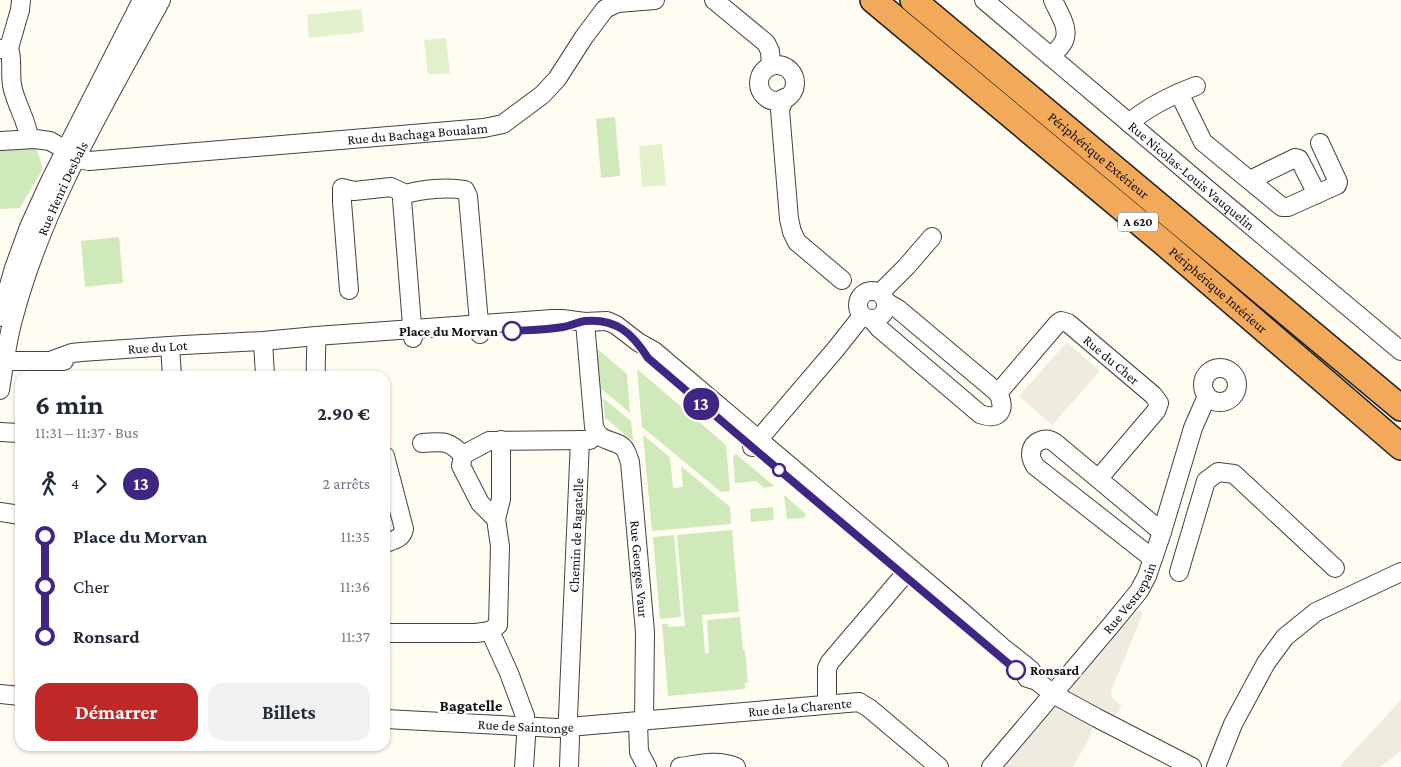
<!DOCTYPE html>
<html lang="fr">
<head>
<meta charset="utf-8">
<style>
  :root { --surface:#fff; --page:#f2f2f3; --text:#1f2937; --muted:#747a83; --accent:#be2827 }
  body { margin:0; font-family:"Crimson Pro",serif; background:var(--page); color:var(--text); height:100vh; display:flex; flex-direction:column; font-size:19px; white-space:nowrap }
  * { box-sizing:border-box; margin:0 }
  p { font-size:16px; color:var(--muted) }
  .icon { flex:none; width:28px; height:28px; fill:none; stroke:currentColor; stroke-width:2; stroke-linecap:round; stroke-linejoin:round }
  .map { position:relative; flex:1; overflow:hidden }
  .sheet { position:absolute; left:15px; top:371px; width:375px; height:380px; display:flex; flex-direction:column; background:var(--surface); border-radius:15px; box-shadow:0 1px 4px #0004 }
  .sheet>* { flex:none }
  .badge { padding:0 10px; border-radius:16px; font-size:18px; line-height:32px }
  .map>.badge { position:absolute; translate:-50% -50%; box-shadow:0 0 0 2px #fff }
  .legs { display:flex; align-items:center; gap:8px; height:55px; padding:0 20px; font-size:16px }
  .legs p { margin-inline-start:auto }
  .head { display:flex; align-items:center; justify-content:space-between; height:85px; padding:0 20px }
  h1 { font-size:28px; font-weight:700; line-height:38px }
  .button { display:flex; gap:10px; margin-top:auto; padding:10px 20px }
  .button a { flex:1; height:58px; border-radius:15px; background:var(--accent); color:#fff; font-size:20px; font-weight:700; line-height:58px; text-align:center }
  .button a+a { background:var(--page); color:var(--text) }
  ul { padding:0 20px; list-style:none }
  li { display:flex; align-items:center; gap:18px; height:50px; font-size:19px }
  li i { display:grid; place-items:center; width:8px; height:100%; margin:0 6px; background:currentColor }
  li i::after { content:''; width:12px; height:12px; margin:-6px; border:4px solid; border-radius:50%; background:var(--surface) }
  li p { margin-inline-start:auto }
  li:first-child i { background:linear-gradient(#0000 50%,currentColor 0) }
  li:last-child i { background:linear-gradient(currentColor 50%,#0000 0) }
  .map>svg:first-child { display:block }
  .green { fill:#d0e9ba }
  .pitch { fill:#e2f1cc }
  .plaza { fill:#efecdf }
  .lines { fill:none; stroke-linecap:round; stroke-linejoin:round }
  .minor-casing { stroke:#424242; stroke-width:20 }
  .highway-casing { stroke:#202020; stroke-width:28 }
  .minor { stroke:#fff; stroke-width:18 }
  .highway { stroke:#f3a95a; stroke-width:25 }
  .line-1-casing { stroke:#fff; stroke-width:11 }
  .line-1 { stroke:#3f2682; stroke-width:8 }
  .stop-1-dot { fill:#fff; stroke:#3f2682; stroke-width:2.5 }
  .labels { text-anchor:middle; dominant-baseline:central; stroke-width:5; stroke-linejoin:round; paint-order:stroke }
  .shield { fill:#fff; stroke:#575757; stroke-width:1 }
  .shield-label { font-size:12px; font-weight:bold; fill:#0f0f0f }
  .street-label { font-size:14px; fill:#0f0f0f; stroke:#fff }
  .stop-label { font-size:14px; font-weight:bold; fill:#0f0f0f; stroke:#fff; text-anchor:end }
  .quarter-label { font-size:16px; font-weight:bold; fill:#0f0f0f; stroke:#fff }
</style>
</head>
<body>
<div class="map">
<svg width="1401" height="767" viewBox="0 0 1401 767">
  <rect width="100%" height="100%" fill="#fffdf1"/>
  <path class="green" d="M615,117L620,176L601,178L596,119Z
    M36,146L42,166V170L20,208L0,209V148Z
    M119,237L123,283L85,287L81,241Z
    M595,347L627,374L630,413L598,386Z
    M637,369L726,445L730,491L721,492L642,427Z
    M603,398L631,421L633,441L605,418Z
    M643,435L670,457L673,488L683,487L681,466L730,507L731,524L652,531Z
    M736,454L774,486L764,488L756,481L735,483L733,457Z
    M784,495L806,514L804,518L787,519Z
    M773,507L774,520L751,522L750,509Z
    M732,530L739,612L702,615L705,653H709L707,620L740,617L743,650H745L748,683H745V689L668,696L662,624H668V627L685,626L677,535Z
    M674,535L681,617L660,619L653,537Z"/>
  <path class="pitch" d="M361,9L364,32L309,38L307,15Z
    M446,38L450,73L428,75L424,40Z
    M662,144L666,185L642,187L639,146Z"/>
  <path class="plaza" d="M1067,342L1100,371L1052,425L1019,396Z
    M1138,610L1143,613L1111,691L1112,698L1122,706L1115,717L1107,712L1106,713L1075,698L1072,694L1071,685L1079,673L1082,676Z
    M1401,700V751L1380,767H1339Z
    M1059,705L1094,724L1089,739L1073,767H1001L1048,711Z"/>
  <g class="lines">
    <defs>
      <g id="minor">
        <path d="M714,0L766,43L770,51L771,66"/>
        <path id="s1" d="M984,0L1212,193L1401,351"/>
        <path d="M9,48L20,10L21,0"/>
        <path d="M0,49L9,48C13,60 10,73 12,85C15,103 28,122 29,139"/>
        <path d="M1051,57C1055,52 1061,47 1064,41C1070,28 1058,12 1053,0"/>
        <circle cx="777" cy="83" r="18"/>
        <path d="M1179,93L1203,142L1282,207H1288L1337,185L1338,182L1320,143"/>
        <path d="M784,98L780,110L789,219L792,232L797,242L842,280"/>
        <path d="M1129,123C1149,106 1172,95 1196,86"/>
        <path id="s2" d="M0,141L35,139L50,141L83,160L89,161L484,128L503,124L542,95L557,79L584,37L605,9L617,3L655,0"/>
        <path d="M1250,180L1295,158L1299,159L1317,194"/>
        <path d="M349,290L342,202V188L354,191L391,187L406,194"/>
        <circle cx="872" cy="305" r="14"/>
        <path d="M880,293L907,266L932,237"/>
        <path d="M0,317L14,268L29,227L51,179L142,0"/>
        <path d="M872,320L880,329L980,414C998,421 1007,411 998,393L898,309L886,302"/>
        <path id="s3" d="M585,322L594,427C600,443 614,439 623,447C627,451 628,457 630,462L645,632L644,721"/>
        <path d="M316,336C317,350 315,362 316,376"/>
        <path d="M413,338L402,199L406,194C422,189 448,187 465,190L468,196L480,334"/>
        <path d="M263,341L265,376"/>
        <path d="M170,346L172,376"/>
        <path id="s4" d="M53,360L72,353L81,352L184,345L263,341L316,336L552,319H562L585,322L607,321L616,325L638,342L654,351L961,611L1002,647L1031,670L1037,681"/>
        <path d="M0,361H64"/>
        <circle cx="1220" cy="385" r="17"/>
        <path id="s5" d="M0,390C4,365 7,340 14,316C44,203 106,102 161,0"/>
        <path id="s6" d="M998,393L1057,324L1061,321L1068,323L1153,395L1159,403L1156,411L1099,478"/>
        <path d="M0,432L20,433"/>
        <path d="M422,443C443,442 447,439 463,455L489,441L590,440"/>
        <path d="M752,447L835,350L862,316"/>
        <path d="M463,455L461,466L480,503L496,519"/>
        <path d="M385,456L404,529C402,539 394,540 385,543"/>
        <path d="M0,512L20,515"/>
        <path d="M1152,558L1035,466C1033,462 1031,459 1031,455C1031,442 1044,436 1054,442L1162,532"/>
        <path d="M1179,572L1206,481L1218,472L1234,474L1335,568"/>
        <path d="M490,631L498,625L500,546L496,519L501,499V440"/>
        <path d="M490,631L509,673L525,716L526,737L524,767"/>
        <path d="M385,633H476L490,631"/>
        <path d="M1027,678L1037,681L1053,694L1097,718L1192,767"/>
        <path d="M0,694L20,696"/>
        <path d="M827,704V668L830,662L910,568"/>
        <path id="s7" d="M385,719L557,728L859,702L869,708L939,767"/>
        <path d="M638,722L639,752L647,767"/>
        <path id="s8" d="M569,767L570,738L568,717L580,440"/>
        <path d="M680,767C700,764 717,759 736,767"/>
        <path id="s9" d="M991,767L1112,624L1139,591L1147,576L1162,532L1193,428L1207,396"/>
        <path d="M1216,767L1233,724L1266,663L1285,637L1316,612L1401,572"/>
      </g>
      <g id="highway">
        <path id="s10" d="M873,0L1164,243L1401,447"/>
        <path id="s11" d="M913,0L1401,408"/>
      </g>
    </defs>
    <use href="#minor" class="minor-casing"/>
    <use href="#highway" class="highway-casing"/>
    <use href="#minor" class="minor"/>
    <use href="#highway" class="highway"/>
  </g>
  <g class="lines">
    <defs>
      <path id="line-1" d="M512,331C529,330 546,330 563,327C570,326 578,322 585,321C616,318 632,333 648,358L752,447L1016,670"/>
    </defs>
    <use href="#line-1" class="line-1-casing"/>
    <use href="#line-1" class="line-1"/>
  </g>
  <g class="stop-1-dot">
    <circle cx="512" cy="331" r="9"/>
    <circle cx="779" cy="470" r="6"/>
    <circle cx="1016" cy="670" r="9"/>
  </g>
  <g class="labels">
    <rect class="shield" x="1118" y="212.5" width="40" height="19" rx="4"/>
    <g class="shield-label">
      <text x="1138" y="222">A 620</text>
    </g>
    <g class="street-label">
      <text stroke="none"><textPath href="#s2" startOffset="424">Rue du Bachaga Boualam</textPath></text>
      <text stroke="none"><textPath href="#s11" startOffset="242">Périphérique Extérieur</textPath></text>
      <text stroke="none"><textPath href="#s1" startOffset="272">Rue Nicolas-Louis Vauquelin</textPath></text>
      <text stroke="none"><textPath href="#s5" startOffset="212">Rue Henri Desbals</textPath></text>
      <text stroke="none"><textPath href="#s10" startOffset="451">Périphérique Intérieur</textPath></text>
      <text stroke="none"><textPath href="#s4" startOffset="106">Rue du Lot</textPath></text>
      <text stroke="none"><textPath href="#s6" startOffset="160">Rue du Cher</textPath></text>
      <text stroke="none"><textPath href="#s8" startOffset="232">Chemin de Bagatelle</textPath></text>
      <text stroke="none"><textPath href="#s3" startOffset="266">Rue Georges Vaur</textPath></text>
      <text stroke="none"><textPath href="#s9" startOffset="219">Rue Vestrepain</textPath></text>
      <text stroke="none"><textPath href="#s7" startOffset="416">Rue de la Charente</textPath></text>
      <text stroke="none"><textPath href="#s7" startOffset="141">Rue de Saintonge</textPath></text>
    </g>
    <g class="stop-label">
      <text x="498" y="331">Place du Morvan</text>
      <text x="1030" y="670" text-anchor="start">Ronsard</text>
    </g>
    <g class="quarter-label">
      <text x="471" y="705">Bagatelle</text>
    </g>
  </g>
</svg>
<b class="badge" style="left:701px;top:404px;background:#3f2682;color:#fff">13</b>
<section class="sheet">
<div class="head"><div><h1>6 min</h1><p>11:31 – 11:37 · Bus</p></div><b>2.90 €</b></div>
<div class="legs"><svg class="icon" aria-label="walk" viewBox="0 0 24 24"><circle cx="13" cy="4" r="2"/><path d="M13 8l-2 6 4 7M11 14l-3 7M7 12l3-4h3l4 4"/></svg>4<svg class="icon" aria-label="forward" viewBox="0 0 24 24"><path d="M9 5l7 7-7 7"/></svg><b class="badge" style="background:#3f2682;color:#fff">13</b><p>2 arrêts</p></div>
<ul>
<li><i style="color:#3f2682"></i><b>Place du Morvan</b><p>11:35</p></li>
<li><i style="color:#3f2682"></i><span>Cher</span><p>11:36</p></li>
<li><i style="color:#3f2682"></i><b>Ronsard</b><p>11:37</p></li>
</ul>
<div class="button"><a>Démarrer</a><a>Billets</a></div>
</section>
</div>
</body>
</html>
